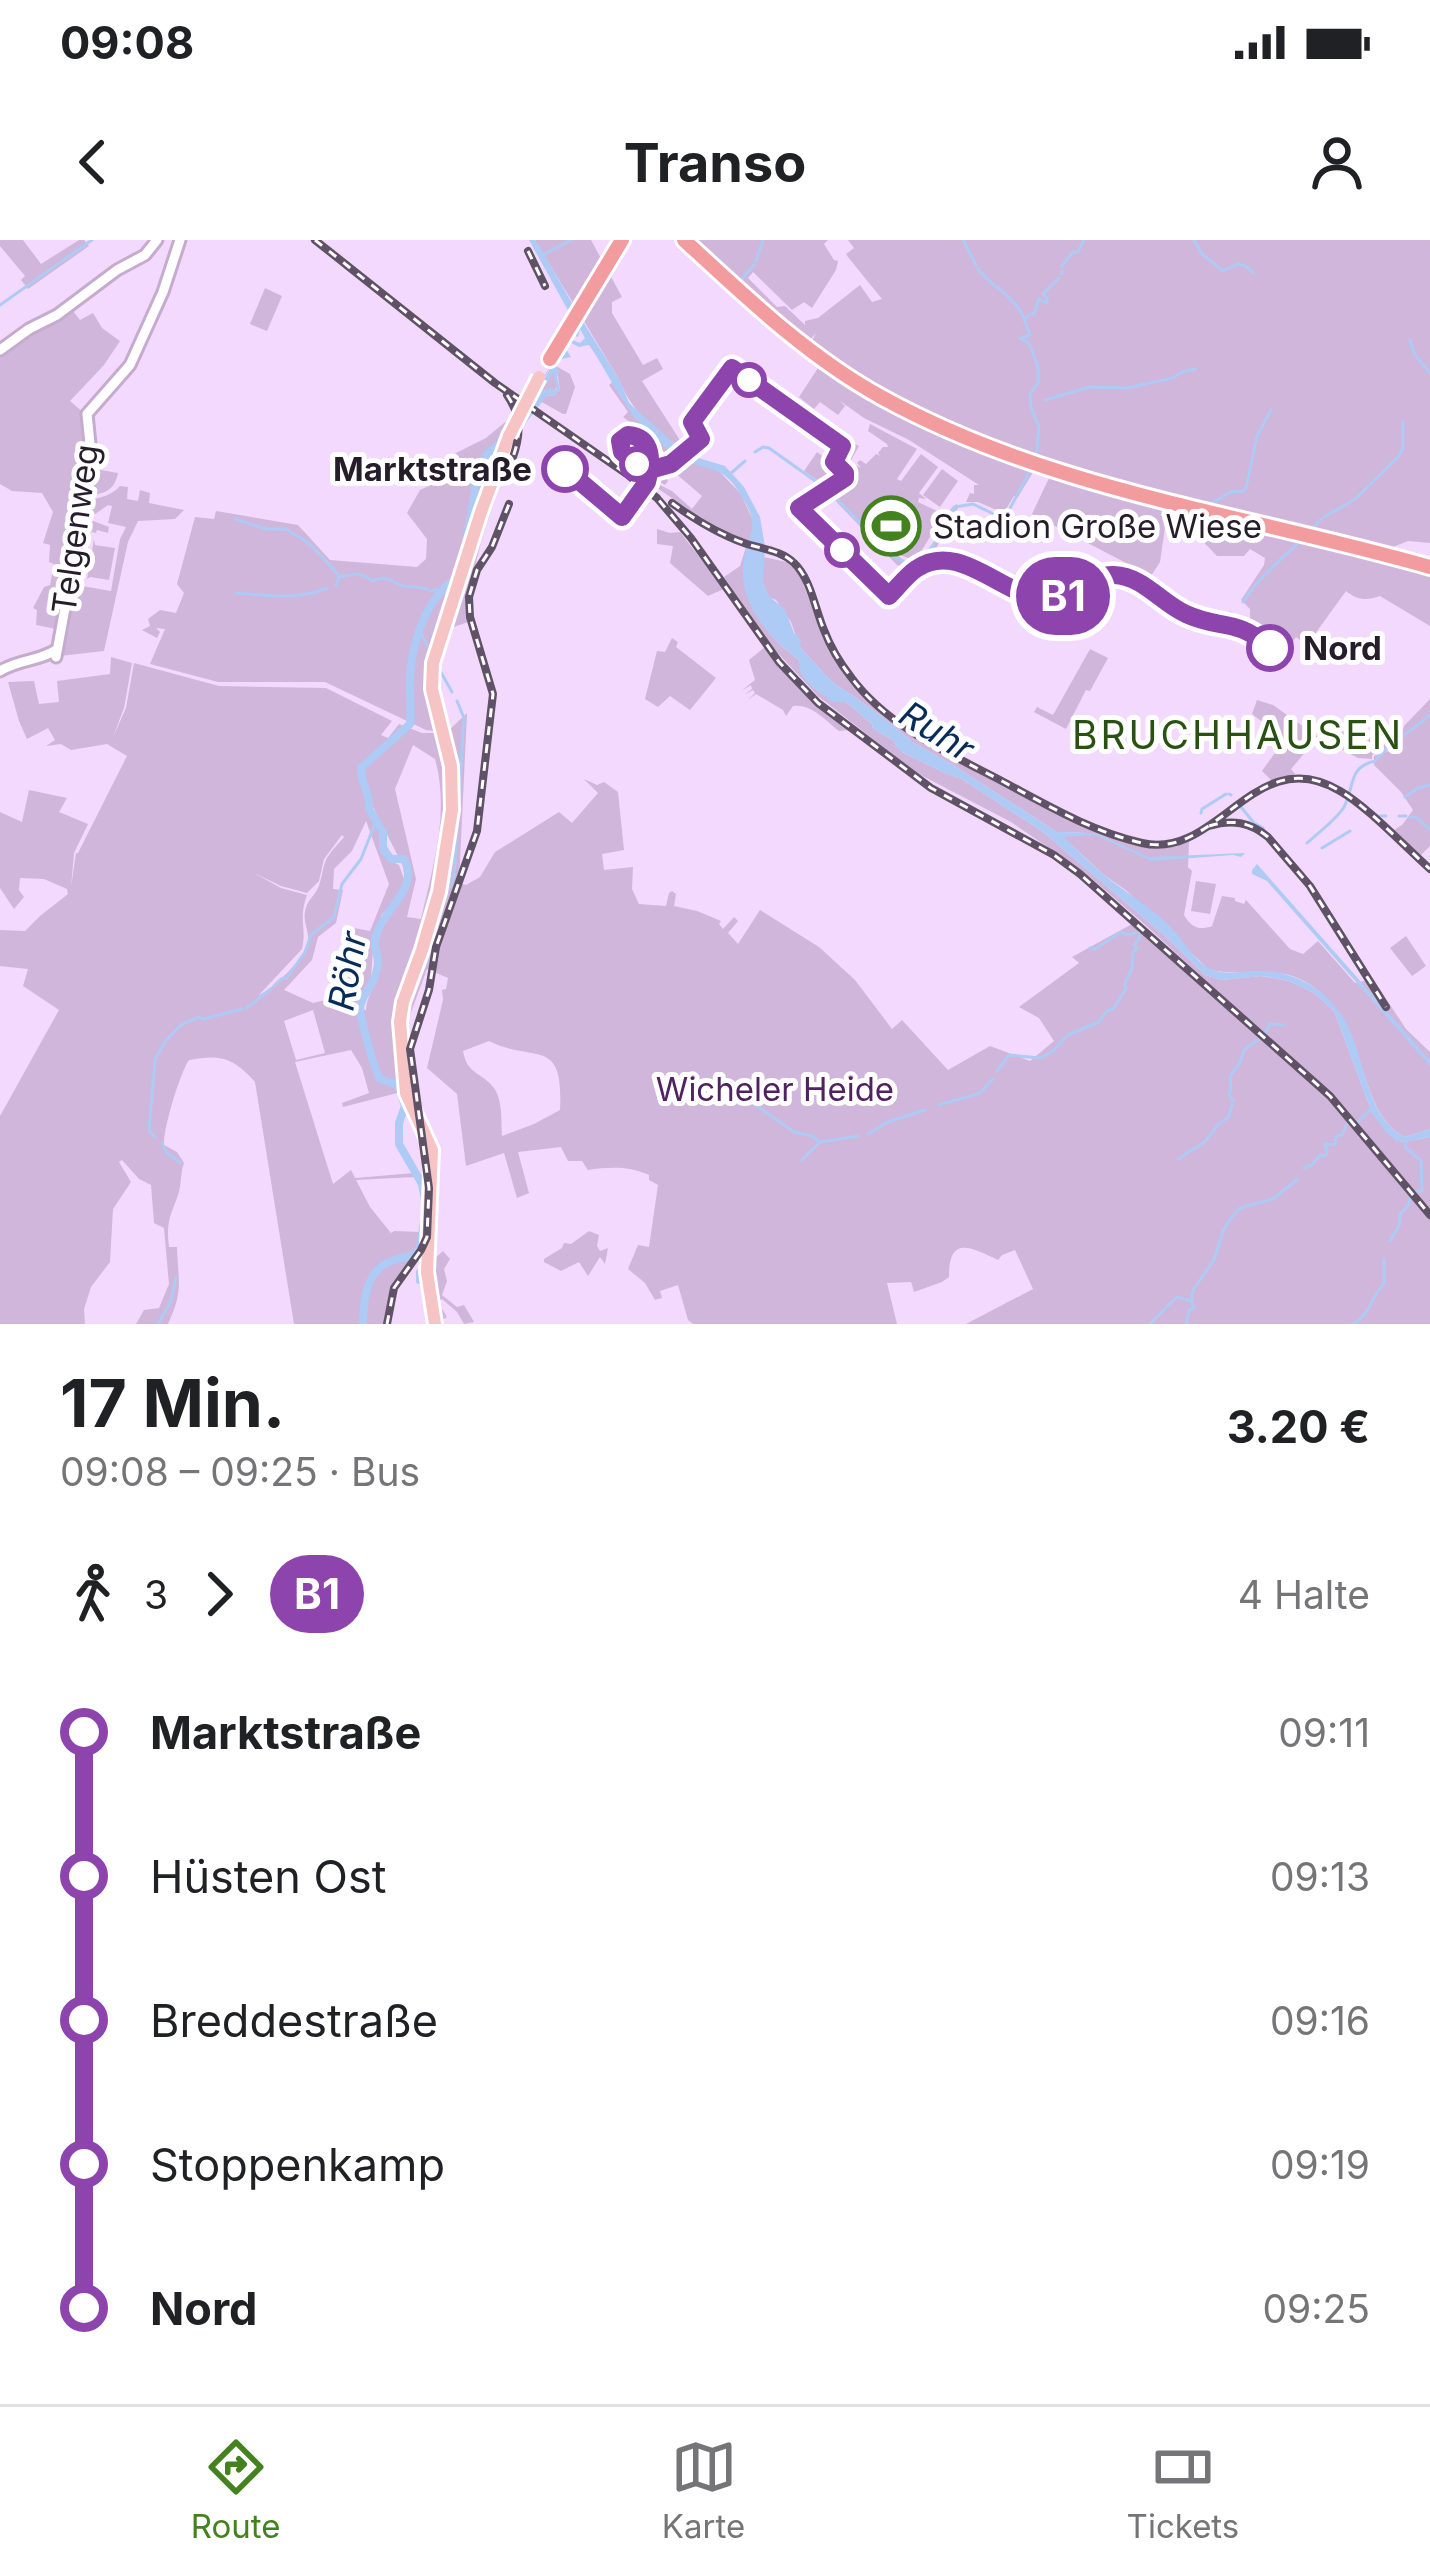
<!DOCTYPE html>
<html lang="de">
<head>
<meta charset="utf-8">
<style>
  :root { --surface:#fff; --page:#f2f2f2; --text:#202124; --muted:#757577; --line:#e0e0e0; --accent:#44811f }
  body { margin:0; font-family:Inter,sans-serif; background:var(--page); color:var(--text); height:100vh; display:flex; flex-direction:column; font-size:45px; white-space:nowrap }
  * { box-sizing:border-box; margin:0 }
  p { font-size:39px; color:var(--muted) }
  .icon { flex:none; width:66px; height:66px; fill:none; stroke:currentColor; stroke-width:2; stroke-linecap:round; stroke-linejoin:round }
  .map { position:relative; height:1084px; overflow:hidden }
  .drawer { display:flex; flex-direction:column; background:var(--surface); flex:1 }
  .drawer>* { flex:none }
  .badge { padding:0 24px; border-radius:39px; font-size:42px; line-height:78px }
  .map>.badge { position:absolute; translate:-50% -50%; box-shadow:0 0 0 6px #fff }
  .legs { display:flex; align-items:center; gap:18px; height:132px; padding:0 60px; font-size:39px }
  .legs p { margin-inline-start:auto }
  .head { display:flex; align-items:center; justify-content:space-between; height:204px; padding:0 60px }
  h1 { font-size:66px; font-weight:700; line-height:90px }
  ul { padding:0 60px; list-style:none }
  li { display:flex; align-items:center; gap:42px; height:144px; font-size:45px }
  li i { display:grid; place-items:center; width:18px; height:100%; margin:0 15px; background:currentColor }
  li i::after { content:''; width:30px; height:30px; margin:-15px; border:9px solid; border-radius:50%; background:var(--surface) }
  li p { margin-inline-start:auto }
  li:first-child i { background:linear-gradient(#0000 50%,currentColor 0) }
  li:last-child i { background:linear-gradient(currentColor 50%,#0000 0) }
  .status { display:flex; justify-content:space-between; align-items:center; height:84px; padding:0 60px; background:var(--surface); direction:ltr }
  .status svg { height:33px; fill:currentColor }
  header { display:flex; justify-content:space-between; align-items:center; height:156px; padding:0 60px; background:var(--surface); font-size:54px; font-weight:700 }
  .dock { display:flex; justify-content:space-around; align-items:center; height:168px; border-top:3px solid var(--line); background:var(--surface); font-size:33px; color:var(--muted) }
  .dock a { display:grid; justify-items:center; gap:6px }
  .dock .on { color:var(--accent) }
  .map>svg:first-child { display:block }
  .green { fill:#d0b6da; fill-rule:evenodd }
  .water { fill:#adcbf5 }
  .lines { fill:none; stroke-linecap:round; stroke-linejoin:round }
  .stream { stroke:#adcbf5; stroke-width:3 }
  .canal { stroke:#adcbf5; stroke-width:6 }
  .river { stroke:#adcbf5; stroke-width:8 }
  .secondary-casing { stroke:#c5accf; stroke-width:15 }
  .primary-casing { stroke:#fff; stroke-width:18 }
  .highway-casing { stroke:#fff; stroke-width:20 }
  .secondary { stroke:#fff; stroke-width:9 }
  .primary { stroke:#f7c4c6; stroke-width:12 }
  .highway { stroke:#f29ca0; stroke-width:14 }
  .rail-casing { stroke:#605266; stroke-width:8 }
  .rail { stroke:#fff; stroke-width:3; stroke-dasharray:9; stroke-linecap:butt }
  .primary-bridge-casing { stroke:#fff; stroke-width:18; stroke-linecap:butt }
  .primary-bridge { stroke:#f7c4c6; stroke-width:12 }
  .line-1-casing { stroke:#fff; stroke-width:27 }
  .line-1 { stroke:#8e44ad; stroke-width:18 }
  .stop-1-dot { fill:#fff; stroke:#8e44ad; stroke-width:6 }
  .labels { text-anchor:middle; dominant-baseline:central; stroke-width:10; stroke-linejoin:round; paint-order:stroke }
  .stop-label { font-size:33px; font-weight:bold; fill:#261d2a; stroke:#fff; text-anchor:end }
  .poi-label { font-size:33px; fill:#261d2a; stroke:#fff; text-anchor:start }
  .street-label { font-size:33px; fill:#261d2a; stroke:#fff }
  .park-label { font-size:33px; fill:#512261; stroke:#fff }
  .water-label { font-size:36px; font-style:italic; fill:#082c5a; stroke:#fff }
  .quarter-label { font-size:39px; letter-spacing:3px; fill:#2a5114; stroke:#fff }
</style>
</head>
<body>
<div class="status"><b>09:08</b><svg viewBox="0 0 49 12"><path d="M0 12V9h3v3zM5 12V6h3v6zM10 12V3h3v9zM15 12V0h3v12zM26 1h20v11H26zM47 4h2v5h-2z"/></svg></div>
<header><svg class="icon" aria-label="back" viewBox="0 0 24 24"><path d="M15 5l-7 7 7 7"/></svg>Transo<svg class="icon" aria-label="person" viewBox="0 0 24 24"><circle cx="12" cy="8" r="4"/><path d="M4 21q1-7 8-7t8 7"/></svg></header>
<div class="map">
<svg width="1430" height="1084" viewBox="0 0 1430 1084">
  <rect width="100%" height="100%" fill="#f4d9fe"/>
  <path class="green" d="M0,0H23L41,24L79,0H84L89,6L28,49L21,40L25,36L0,6Z
    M535,0H591L622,57L612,62V73L643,125L657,118L663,129L642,141L683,205L681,208C656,191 630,170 620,141Z
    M694,0H828L824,4L834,20L838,21L836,30L812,68L804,62L792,70L753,32L748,38L777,67L785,66L805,85V81L818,78L860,45L872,62L882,59L848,17L846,14L854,8L848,0H1430V303L1408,301L1393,307L1221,270L1054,224L973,194L890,155L811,103L816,93L810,100L804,97Z
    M265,48L282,56L267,91L250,84Z
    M70,67L80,80L93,73L102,88L120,101L104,125L70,161L85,174L89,228L118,233C114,253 101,255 83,255L87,261C101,257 109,257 120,246L128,247L127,259L138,261L140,250L150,253L149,263L184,270L175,279L138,281L128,302L104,411L60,416L61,390L36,385L37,370L33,368L44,347L50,345L54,324L49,322L50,305L43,303L53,272L42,253L12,251L0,244V107ZM108,265L112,266L108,283L126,287L120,299L111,351L82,346L91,292L96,293L97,290L108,293L109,287L93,281L90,291L84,289L88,279Z
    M807,112L1034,230L1032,234L1018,257L1014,256L1005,271L1001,272L978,262H966L970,253L974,254V245H979L909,200L864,178L840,161L845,166L838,175L820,162L814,169L799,157L818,128L805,116Z
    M556,126L570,134L575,147L566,174H563L531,156L550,127L545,137L547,141L553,130L557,147L554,151L542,152L540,160L544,155L554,156L560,149Z
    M613,142L635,178L677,216L672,221L661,209L658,212L668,222L654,227L651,205L639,192L628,191L612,200L635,186L623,177L628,172L609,145Z
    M516,173C520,205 506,228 496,257C482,296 468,339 471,381L445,390L433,443L448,491L467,473L459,643L466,645L480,637L495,612L559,572L572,583L598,553L584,539L597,545L604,542L618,552L624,610L602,614L604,630L633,627L632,649L639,664L666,666L669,653L672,651L676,654L674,666L697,671L721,681L719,684L723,689L734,677L738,681L728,693L738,704L760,670L819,707L855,740L892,789L902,780L948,830L990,806L1030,821L1054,801L1039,778L1019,767L1079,723L1072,717L1132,684L1296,830L1309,835L1142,682L1084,632L1011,582L915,532L818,456L773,408L724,337L740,326L746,307H748C732,354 763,393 799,420C803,441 822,461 846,462L872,484L873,489L893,500L902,512L945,533L962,539L1043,592L1164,695L1205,735L1222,740L1261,736L1289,741L1314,753L1334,771L1372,873L1396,900L1404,902L1430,897V1084H966L1033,1049L1015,1010L1002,1015L998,1020C970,1007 949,995 949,1037L942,1042L914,1052L911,1042L887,1043L897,1084H693L688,1080L678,1045L660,1051L662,1058L655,1060L645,1043L628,1029L638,1005L649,1007L658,945L649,940V935C628,926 610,927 588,930L582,921H568L561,907L518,912L529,953L517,958L504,913L466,926L457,854L427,828L443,760L442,750L446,749L448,738L427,729L410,775L404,777L441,630L401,758L405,851L343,867L342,863L369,853L362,828L351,810L295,822L333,944L351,930L355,938L414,933L415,937L356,940L370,967L391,993L394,991L421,992L418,1004L409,1016L413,1020C396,1040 389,1058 386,1084H294L255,842C234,818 220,814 189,820C180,833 163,889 164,905L177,912L184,923C180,934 182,943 178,955C170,977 166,982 169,1007H177C178,1043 184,1049 168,1084H136L144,1070L159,1068L169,1044L164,988L154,983L151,945L139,939L122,920L119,922L131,942L113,969L110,1022L91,1047L84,1069L85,1084H0V876L59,770L23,746L28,729L0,726V690L25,691L40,676L68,654L67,649L44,639L20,638L19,650L24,657L14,669L0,648V572L22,582L29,550L67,558L59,572L88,584L74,613L71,647L76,613H78L127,516L107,504L71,510L61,504L46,506L55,500L48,488L27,499L19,481L8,442L34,441L39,464L59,462L57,441L110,434L111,417L132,423L124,468L113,497L126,468L134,423L219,446L326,448L392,481L381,495L388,498L399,484L422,493H448L426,490L325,442H218L150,424L165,389L156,388L160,392L157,398L142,390L150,386L148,379L160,370L176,373L184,353L177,344L195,277L214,279L216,271L298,285L330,320L417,327L426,319L427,299L407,273L420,250L441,241L450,216L486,198ZM413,505L435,519C450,573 433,626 421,679L407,677L416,639L395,549ZM372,565L398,616C428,643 386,671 379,698C375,711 379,723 377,736C374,749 366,758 366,771L358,762L371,738L374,695L382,674L396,661L405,642L399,625L388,620L389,610L368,571ZM366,581L389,644L370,691L354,688L352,694L354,721L345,729L338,757L313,763L284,750L312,720L318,697L336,683L343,650L333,649L334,629L352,611ZM342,595L344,597C338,604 330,612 326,620C322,629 322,639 318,648C313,658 307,660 305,672C303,682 309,691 308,700C307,718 271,750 259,755L302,709C307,687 298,680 307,655L281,648L254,633L281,646L307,653L319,641L324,619ZM313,770L325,813L296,820L284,781ZM489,801C535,824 564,795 560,870L534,884L502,896C501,881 503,861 494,848C482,832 467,835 463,811Z
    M870,184L917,209L897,239L901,241L921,214L938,227L919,253L926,259L919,258L918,262L937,271L947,269L922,310L910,319L898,314L879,298L903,320L919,319L931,308L952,267L957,264L958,268L934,312L939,320L932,319L910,330L897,325L827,252L830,249L804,231L817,212L832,223L836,222L848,200L859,206L850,222L861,228L857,223L860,220L866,224L876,214L880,216L878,213L883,207H888L887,204L868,191Z
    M681,219L718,230L741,254L754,283L750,304L696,275L656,247V238L670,230ZM674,232L702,256L692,269L672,251L658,244L660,242L665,245L668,241L666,237Z
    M942,229L958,241L940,267L923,255Z
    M1050,236L1100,252L1168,267L1160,322L1151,336L1032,274Z
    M1225,284L1430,332V386L1380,356C1366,361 1357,360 1346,351L1307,405L1296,397L1287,412L1280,414L1261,398L1262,392L1250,378V369L1241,360L1264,325L1265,318L1250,309L1244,316H1217L1192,290L1194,286Z
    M657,289L670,293L680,292L724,349L708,356L670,323L673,306L657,304Z
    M94,299L95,305L115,308L109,340L90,337L87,339Z
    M763,317L787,322L799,334L822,390L841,425L858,447L908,490L1085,587L1153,607H1174L1189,601L1188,627L1192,631L1184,675C1191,687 1199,691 1212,686L1222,656L1235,658V661L1244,664L1246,660L1290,709L1303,714L1318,701L1355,743L1373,739L1406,789L1430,812V889L1405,897C1353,872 1372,773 1300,739C1270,725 1238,738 1208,729L1127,651L1104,635L1062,596L1087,593L1057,592L953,525L914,503L876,472L831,441L800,407L791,382L776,360L769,357L763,343Z
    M672,398L678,402L676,407L716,438L690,470L670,456L658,467L645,459L657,411L665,412Z
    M765,407L808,457L849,490L839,491C826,481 811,463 793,466L786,476L783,470L756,454L748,460L755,453L753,450L744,455L752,449L751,445L741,451L755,440L749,420Z
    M1090,409L1108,418L1090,451L1086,450L1066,489L1034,472L1037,467L1053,475Z
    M1430,459V606L1419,617L1391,592L1402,585L1413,570L1401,552L1374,525V516L1398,508L1393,496L1394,504L1372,515V519L1358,518L1323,499L1335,483C1355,495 1368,504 1389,490L1391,494L1401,495L1404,486Z
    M1257,460L1273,465L1318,497L1291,529L1295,534L1292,537L1272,541L1262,531L1285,499L1252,474Z
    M1196,641L1216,644L1210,674L1191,671Z
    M1406,696L1426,726L1412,736L1390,708Z
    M589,991L599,995L597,1006L600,1011L608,1008L605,1024L600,1017L588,1036L579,1022L561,1031L544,1022V1019L562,1008L564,1003L571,1004Z
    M443,1011L450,1019L444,1029L447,1041L442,1055L457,1067L464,1065L474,1082L464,1084L457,1072L442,1059L438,1062L447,1077L440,1081L441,1084H438L433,1046L434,1033H428L431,1022Z"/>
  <path class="water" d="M529,0H535L540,7L577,72L620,141L629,163L678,207L695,217L725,226L744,247L760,277L765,307L763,343L769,356L785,370L794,393L801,400L800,407L831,441L876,472L914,503L953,525L1057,592L1096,593L1148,617L1245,613L1241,617L1233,615L1151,621L1095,595L1064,597C1077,610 1090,623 1104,635C1125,652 1149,666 1169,685C1182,698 1191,716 1205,726C1221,737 1242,731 1259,731C1290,731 1319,745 1338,770C1366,804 1362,877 1405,897L1430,889V897L1405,902L1396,901L1385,891L1372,873L1334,771L1314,753L1289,741L1262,736L1222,740L1205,735L1164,695L1043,592L962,539L945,533L902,512L896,507L893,500L873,489L872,484L846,462H832C823,453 808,447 802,435C799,431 800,425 799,420C766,395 737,362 744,319C749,289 761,289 742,257C722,222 711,234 682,219C671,214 662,204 653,196C624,172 610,135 589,105L579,107L571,103L568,105L566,109L571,117L562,119L556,127L559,131L557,136L560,149L554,156L544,155L539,161L537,159L539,153L552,147L554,151L557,148L553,133L546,145H542C549,127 560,115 570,99L580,103L585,98L580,89L578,97L573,95L575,83Z
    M1257,624L1430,820V826L1267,641L1252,634V630Z"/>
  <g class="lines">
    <path class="stream" d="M963,0L976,25
      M1194,0L1202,14L1223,31L1238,24L1246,26L1253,33
      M541,16L571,0
      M756,21L763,0
      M1062,26L1073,12H1078L1084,0
      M978,29C991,46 1018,59 1024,79
      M1062,34V31
      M740,41L754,25
      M0,65L92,0
      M1031,74H1034L1039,59L1047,63V58L1043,54L1059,38
      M1028,76L1024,79L1030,95L1020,99L1029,103L1038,127V143L1030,154L1031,167L1039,187L1036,219
      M1410,100L1415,115L1430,133
      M1045,160L1090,147L1127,148L1173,138L1182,132L1196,129
      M755,212L763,207L769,208L828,250L893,317L910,324C934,314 942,289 955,267L973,264L1000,277L1007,274L1032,227
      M729,235L745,221
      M1209,265L1230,252L1243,251L1246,248L1257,196L1271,170
      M1324,277L1354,260L1399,216L1403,208V182
      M235,279L266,289H286L295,295
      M1311,291L1321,279
      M297,296C310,301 327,323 338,334
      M936,325C975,332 1007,358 1046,364
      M336,345L339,337C351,335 360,330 372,341C387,334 390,342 404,346C413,348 420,346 429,350
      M432,351L436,349L440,353
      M236,353C268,355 296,361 327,348
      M1243,362C1258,338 1280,321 1299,302
      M1207,377L1209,373H1231
      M420,391L431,413
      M438,427L452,452
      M1377,519C1390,503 1413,490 1430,475
      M1229,554L1231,555
      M1405,557L1418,548L1430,545
      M1241,567L1254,583L1263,588
      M1201,573L1202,569L1226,554
      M1373,576H1377
      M1380,576H1386
      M1399,576H1406
      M1410,577H1416
      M1418,579L1430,590
      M1307,603C1319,592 1336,580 1344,567C1355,546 1348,527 1375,521
      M1322,608L1350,591
      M441,664L454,636L464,478L457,461
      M1090,708L1095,709L1121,692L1128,695L1135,693
      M416,743L426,724L434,690
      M274,746L281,739L287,738L305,712L311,695L334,677L342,644L361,619L376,581
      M247,768L271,749
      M394,787L398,845
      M1264,794L1270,784L1284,785
      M997,831L1009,815L1040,818L1053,811L1068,795L1099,782L1107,771L1113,769L1126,749L1125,743L1132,728L1133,712L1137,709L1134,705L1139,699V688
      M732,861H750L794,892L812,896L820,902
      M1233,861L1229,855L1231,849L1230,836L1240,823L1244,810L1258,800
      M939,865L980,853L993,839
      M1358,882L1372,868
      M868,894L888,882L925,870
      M155,897L149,891L155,819L166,800L182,784L199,777L204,779L242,769
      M1407,900L1405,907L1421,921L1422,951H1416
      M162,903L166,912L181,923
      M1179,919C1187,912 1194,909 1202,904C1213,896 1213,885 1228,878L1232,865
      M802,920L820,902L858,896
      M1304,928L1312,925L1320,915L1325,916L1327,913L1325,904L1335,905L1336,896L1342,895L1348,881L1355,885
      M1390,1001L1400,984L1399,975L1408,966L1411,956
      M158,1084L171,1061L176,1037
      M1150,1084L1177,1057L1191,1061L1193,1050L1214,1020L1223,991L1231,978L1240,968L1273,959L1298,939
      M1186,1084L1189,1070L1194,1068L1192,1062
      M1353,1084C1371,1074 1370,1058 1384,1044V1019"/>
    <path class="canal" d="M421,1023V1003
      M419,1032V1041"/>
    <path class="river" d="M520,184L543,154
      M465,310L479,227L488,213L505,199
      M425,960L422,944L399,904V883L405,866L398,845L380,839C375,831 359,775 360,767C364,750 376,745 378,723C378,713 372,705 376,695C384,669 420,648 404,619H391L383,609V592L369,569C371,554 360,542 361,528L410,484C412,468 409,452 410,436C412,400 428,353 461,336
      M363,1084C363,1063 366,1033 387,1023C411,1011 420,1026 423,987"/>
    <defs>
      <path id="secondary" d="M0,110L29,89L57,75L117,30L145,15L157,0
        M56,417L88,243L91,214L87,174L130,125L163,52L180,0
        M0,431C20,419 36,422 56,410"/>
      <path id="primary" d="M435,1084L427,1032L432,910L406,853L400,782L403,762L422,710L439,652L452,570L451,526L432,449L433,423L481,272L509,196"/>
      <path id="highway" d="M684,0C746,57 808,117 883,158C1055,252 1245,274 1430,327
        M550,119L622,0"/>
    </defs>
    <use href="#secondary" class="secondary-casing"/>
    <use href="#primary" class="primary-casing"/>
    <use href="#highway" class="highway-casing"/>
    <use href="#secondary" class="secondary"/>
    <use href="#primary" class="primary"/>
    <use href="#highway" class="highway"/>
    <defs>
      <path id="rail" d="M315,0L495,143L628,235L657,258L691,298L779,422L818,463L931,548L1054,615L1080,634L1330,856L1430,975
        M528,11L545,46
        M507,155C522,177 521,195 512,220
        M672,263C694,279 719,294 744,303C761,309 781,310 794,323C811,339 815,369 824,390C830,406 840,423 851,437C887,486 948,513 1000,540C1047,565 1090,591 1142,603C1218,621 1255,500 1340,551C1368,567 1404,606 1430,629
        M1209,586C1232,579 1250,582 1268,597L1310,646L1386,767
        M387,1084L394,1048L421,1010L427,997L429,948L410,809L429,750L436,707L477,591L493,454L470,377L469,357L477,330L492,307L509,264"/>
    </defs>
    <use href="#rail" class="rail-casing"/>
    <use href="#rail" class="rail"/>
    <defs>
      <path id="primary-bridge" d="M509,196L539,137"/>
    </defs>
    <use href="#primary-bridge" class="primary-bridge-casing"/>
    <use href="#primary-bridge" class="primary-bridge"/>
  </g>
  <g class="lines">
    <defs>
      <path id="line-1" d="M565,229L622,277L647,242C652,223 654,197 628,195L620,201L622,212C631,221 641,227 653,229L671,224L701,199L692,182L732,128L842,206L834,222L845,233V238L799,268L889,356C898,347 906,336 916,329C959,299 1003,357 1045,359C1072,360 1088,334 1114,335C1143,336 1161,363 1186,374C1220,390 1236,377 1270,408"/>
    </defs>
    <use href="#line-1" class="line-1-casing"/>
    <use href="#line-1" class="line-1"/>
  </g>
  <defs>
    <symbol id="stadium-ring" viewBox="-11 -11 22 22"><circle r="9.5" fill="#fff" stroke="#44811f" stroke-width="1.5"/><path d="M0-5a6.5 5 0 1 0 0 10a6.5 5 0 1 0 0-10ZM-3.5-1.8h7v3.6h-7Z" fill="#44811f"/></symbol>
  </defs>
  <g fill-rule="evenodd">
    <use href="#stadium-ring" x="858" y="253" width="66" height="66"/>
  </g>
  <g class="stop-1-dot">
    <circle cx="749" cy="140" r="15"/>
    <circle cx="637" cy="224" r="15"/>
    <circle cx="565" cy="229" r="21"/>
    <circle cx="842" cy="310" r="15"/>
    <circle cx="1270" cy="408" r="21"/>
  </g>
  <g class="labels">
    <g class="stop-label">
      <text x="532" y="229">Marktstraße</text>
      <text x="1303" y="408" text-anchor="start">Nord</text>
    </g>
    <g class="poi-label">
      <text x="933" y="286">Stadion Große Wiese</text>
    </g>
    <g class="street-label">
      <text transform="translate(75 289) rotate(-82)">Telgenweg</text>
    </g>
    <g class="park-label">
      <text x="775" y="849">Wicheler Heide</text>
    </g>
    <g class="water-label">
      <text transform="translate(937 491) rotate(32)">Ruhr</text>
      <text transform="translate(347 731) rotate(-80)">Röhr</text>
    </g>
    <g class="quarter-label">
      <text x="1238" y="494">BRUCHHAUSEN</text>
    </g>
  </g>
</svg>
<b class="badge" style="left:1063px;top:356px;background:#8e44ad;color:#fff">B1</b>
</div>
<section class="drawer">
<div class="head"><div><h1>17 Min.</h1><p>09:08 – 09:25 · Bus</p></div><b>3.20 €</b></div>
<div class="legs"><svg class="icon" aria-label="walk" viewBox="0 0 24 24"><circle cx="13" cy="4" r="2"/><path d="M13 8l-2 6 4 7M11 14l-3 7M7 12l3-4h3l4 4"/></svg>3<svg class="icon" aria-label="forward" viewBox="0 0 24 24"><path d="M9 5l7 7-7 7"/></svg><b class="badge" style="background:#8e44ad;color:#fff">B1</b><p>4 Halte</p></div>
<ul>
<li><i style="color:#8e44ad"></i><b>Marktstraße</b><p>09:11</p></li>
<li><i style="color:#8e44ad"></i><span>Hüsten Ost</span><p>09:13</p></li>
<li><i style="color:#8e44ad"></i><span>Breddestraße</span><p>09:16</p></li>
<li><i style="color:#8e44ad"></i><span>Stoppenkamp</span><p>09:19</p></li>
<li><i style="color:#8e44ad"></i><b>Nord</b><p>09:25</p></li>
</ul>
</section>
<nav class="dock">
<a class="on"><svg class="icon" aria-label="directions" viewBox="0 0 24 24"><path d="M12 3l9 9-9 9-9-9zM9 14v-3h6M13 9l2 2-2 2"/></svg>Route</a>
<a><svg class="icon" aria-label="map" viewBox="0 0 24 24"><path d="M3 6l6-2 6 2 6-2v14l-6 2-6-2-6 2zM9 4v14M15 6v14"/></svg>Karte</a>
<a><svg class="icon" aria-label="tickets" viewBox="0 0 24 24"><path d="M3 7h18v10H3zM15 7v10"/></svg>Tickets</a>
</nav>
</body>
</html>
